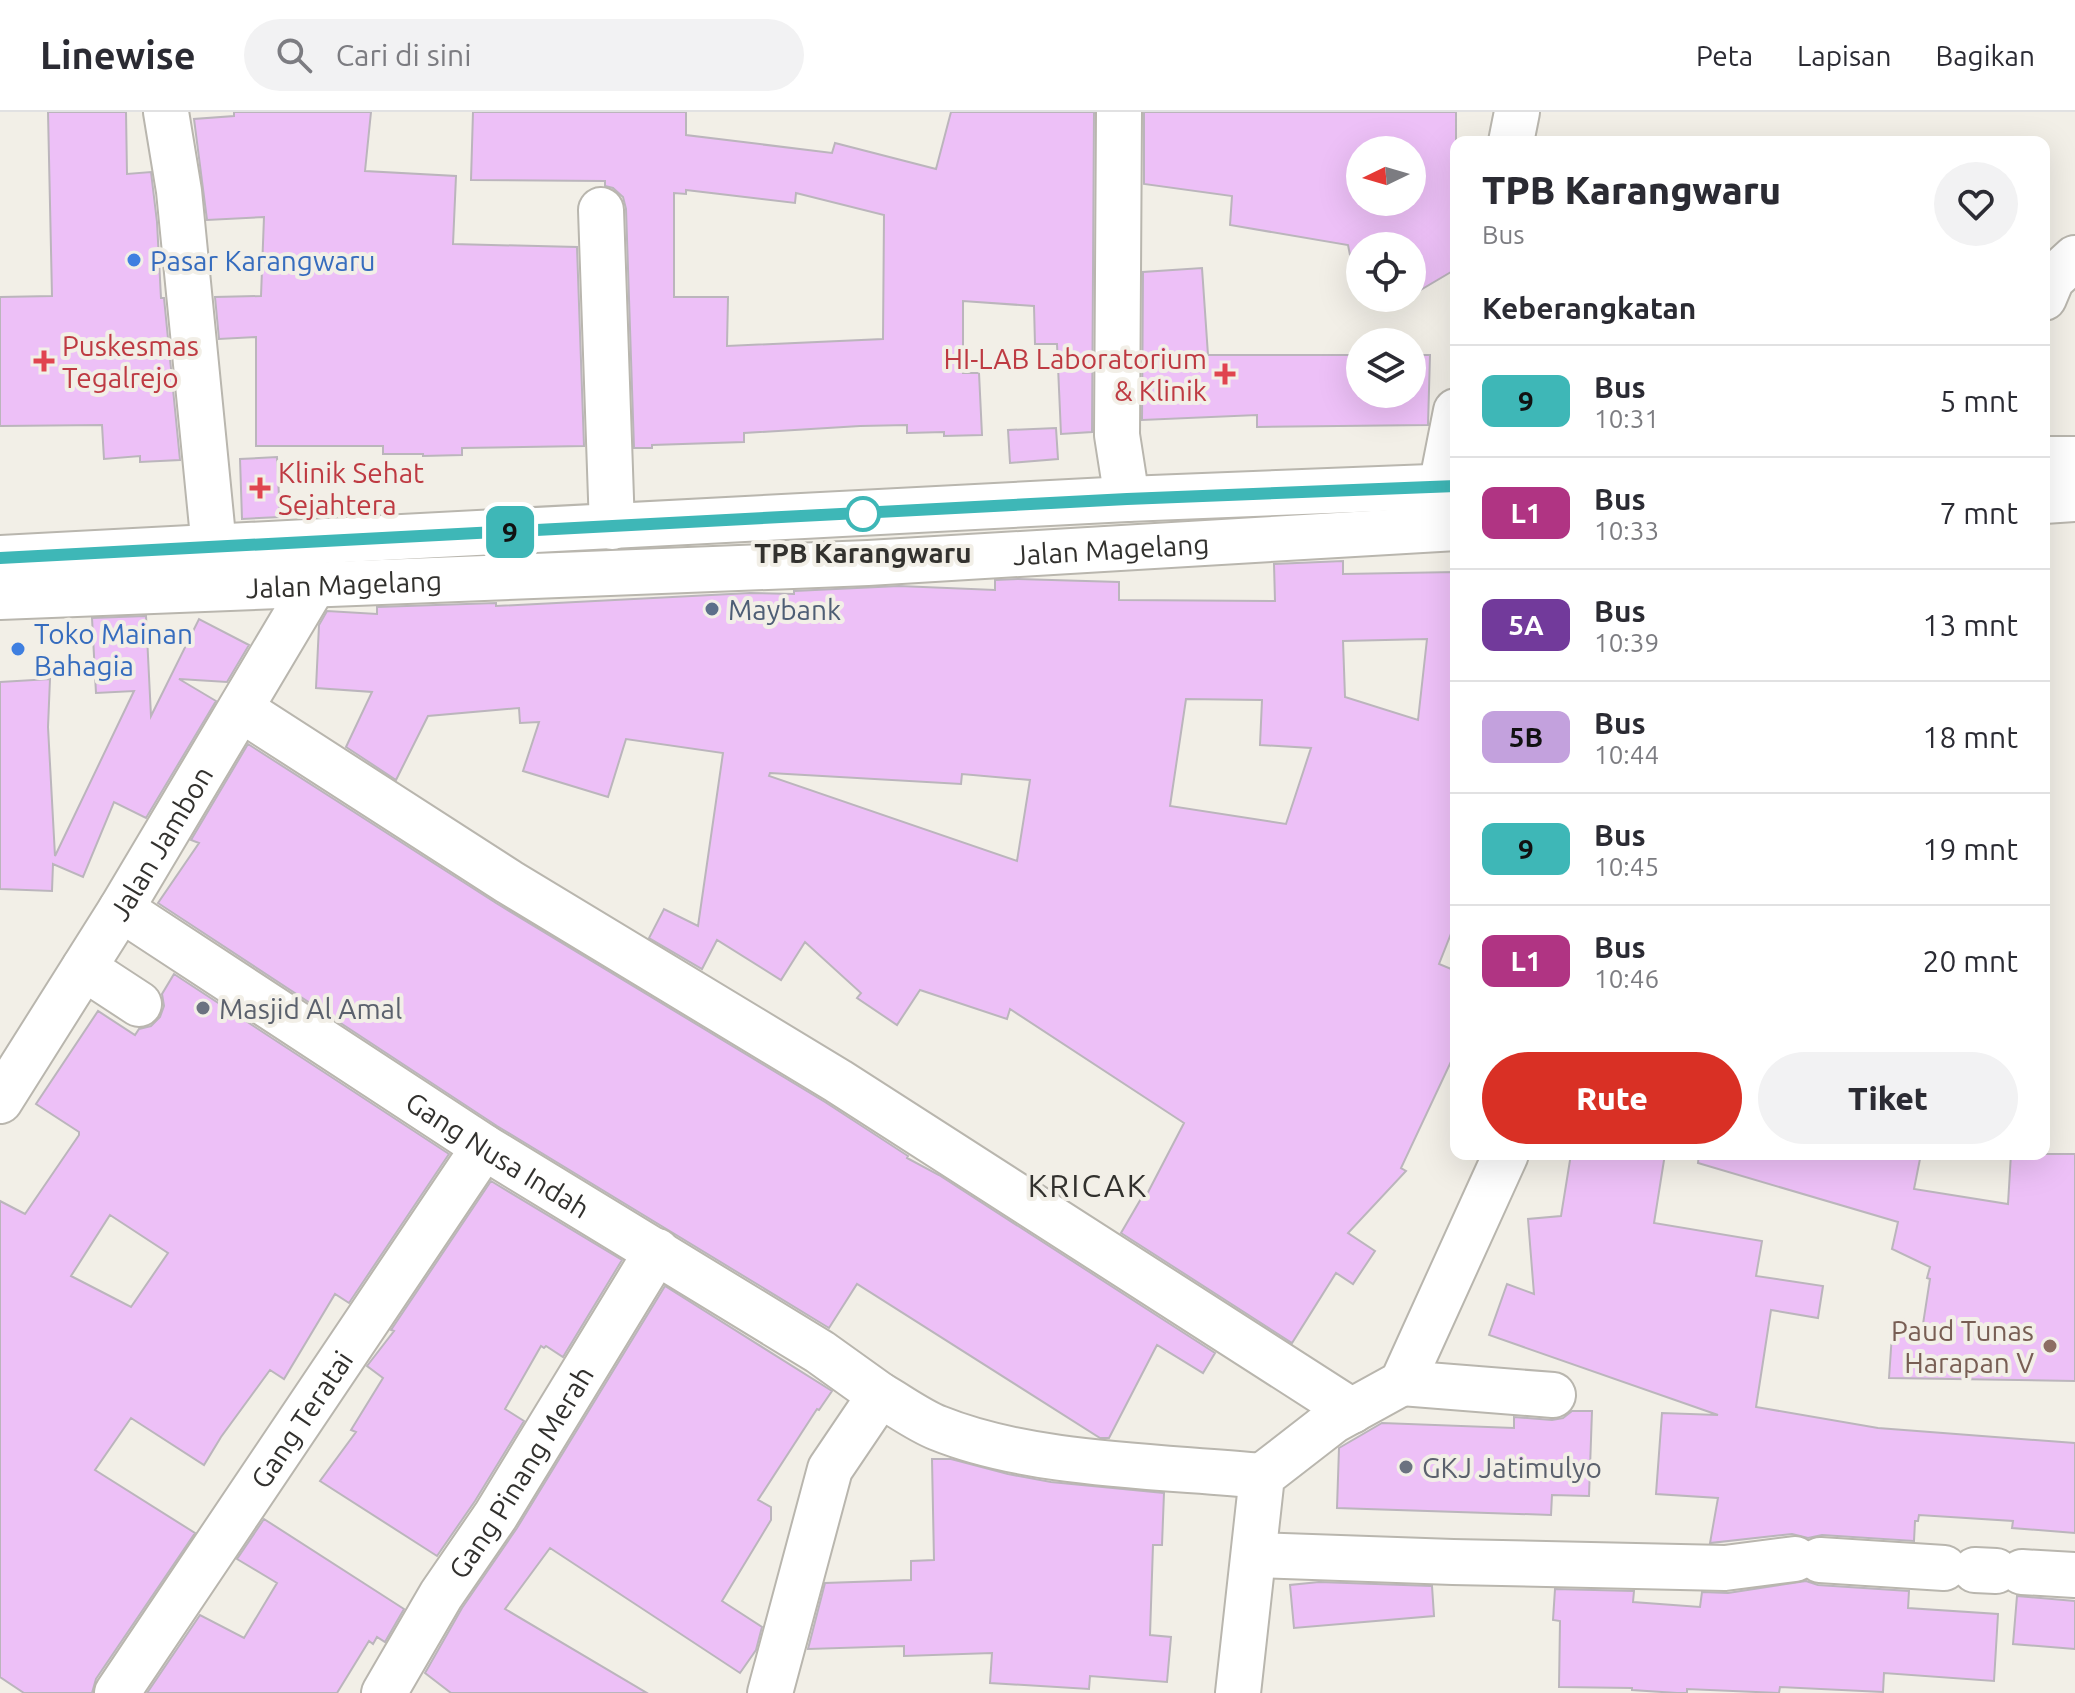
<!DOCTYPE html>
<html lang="id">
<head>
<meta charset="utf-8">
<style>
  :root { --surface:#fff; --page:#f2f2f3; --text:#2b2b33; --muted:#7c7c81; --line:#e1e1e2; --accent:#d93025 }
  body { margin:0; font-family:Ubuntu,sans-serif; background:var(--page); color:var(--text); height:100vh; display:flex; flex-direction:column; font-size:30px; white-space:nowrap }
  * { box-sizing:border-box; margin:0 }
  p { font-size:26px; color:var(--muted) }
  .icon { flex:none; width:44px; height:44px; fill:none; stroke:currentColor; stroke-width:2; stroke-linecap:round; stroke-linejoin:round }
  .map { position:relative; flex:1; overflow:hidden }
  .side { position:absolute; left:1450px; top:24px; width:600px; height:1024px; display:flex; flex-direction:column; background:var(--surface); border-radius:16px; box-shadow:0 8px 32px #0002 }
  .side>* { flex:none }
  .badge { padding:0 16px; border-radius:12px; font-size:28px; line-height:52px }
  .needle { width:52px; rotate:265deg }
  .buttons { position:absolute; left:1346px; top:24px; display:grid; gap:16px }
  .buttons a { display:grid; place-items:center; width:80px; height:80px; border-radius:50%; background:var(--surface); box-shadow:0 8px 32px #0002; font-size:40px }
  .map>.badge { position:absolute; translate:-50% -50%; box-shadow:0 0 0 4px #fff }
  h2 { padding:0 32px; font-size:30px; line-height:72px }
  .round { display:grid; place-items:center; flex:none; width:84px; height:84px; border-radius:42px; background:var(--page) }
  .overview { display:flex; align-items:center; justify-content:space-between; height:136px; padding:0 32px }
  h1 { font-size:38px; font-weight:800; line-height:60px }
  .primary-button { display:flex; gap:16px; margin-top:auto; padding:16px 32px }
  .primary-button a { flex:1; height:92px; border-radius:48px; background:var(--accent); color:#fff; font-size:32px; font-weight:800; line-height:92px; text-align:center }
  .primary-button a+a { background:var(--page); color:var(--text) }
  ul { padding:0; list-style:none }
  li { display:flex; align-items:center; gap:24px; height:112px; padding:0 32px; border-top:2px solid var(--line) }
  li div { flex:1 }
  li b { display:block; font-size:30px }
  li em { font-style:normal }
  li .badge { min-width:88px; font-weight:700; text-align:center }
  header { display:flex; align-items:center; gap:48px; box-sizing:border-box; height:112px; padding:0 40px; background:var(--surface); border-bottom:2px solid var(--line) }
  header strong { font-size:38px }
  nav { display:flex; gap:44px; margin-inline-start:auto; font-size:28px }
  .search { width:560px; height:72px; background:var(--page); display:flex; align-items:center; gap:20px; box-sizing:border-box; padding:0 28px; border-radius:44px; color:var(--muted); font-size:30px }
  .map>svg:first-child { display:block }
  .building { fill:#edc0f7; stroke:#bbb5bc; stroke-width:2; fill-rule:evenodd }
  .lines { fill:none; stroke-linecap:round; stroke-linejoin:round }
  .minor-casing { stroke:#b9b6ae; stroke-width:48 }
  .major-casing { stroke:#b9b6ae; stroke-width:48 }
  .minor { stroke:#fff; stroke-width:44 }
  .major { stroke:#fff; stroke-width:44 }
  .line-casing { stroke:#fff; stroke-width:18 }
  .line { stroke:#3eb7b7; stroke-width:12 }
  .shop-dot { fill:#3f7fe0; stroke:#f2efe7; stroke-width:3 }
  .health-dot { fill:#e0444e; stroke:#f2efe7; stroke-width:3 }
  .stop-dot { fill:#fff; stroke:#3eb7b7; stroke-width:4 }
  .service-dot { fill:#5c6f8a; stroke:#f2efe7; stroke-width:3 }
  .worship-dot { fill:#6b7280; stroke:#f2efe7; stroke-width:3 }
  .education-dot { fill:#8d6e63; stroke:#f2efe7; stroke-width:3 }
  .labels { text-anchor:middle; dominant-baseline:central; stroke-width:8; stroke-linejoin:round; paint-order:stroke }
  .shop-label { font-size:28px; fill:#366cbe; stroke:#f2efe7; text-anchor:start }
  .health-label { font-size:28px; fill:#be3a42; stroke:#f2efe7; text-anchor:start }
  .street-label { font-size:28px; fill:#32312e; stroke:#f2efe7 }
  .stop-label { font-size:28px; font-weight:bold; fill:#32312e; stroke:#f2efe7 }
  .service-label { font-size:28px; fill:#4e5e75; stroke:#f2efe7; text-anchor:start }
  .worship-label { font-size:28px; fill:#5b616d; stroke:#f2efe7; text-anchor:start }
  .education-label { font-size:28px; fill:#785e54; stroke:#f2efe7; text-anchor:end }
  .quarter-label { font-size:32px; letter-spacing:2px; fill:#32312e; stroke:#f2efe7 }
</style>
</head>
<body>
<header>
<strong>Linewise</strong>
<div class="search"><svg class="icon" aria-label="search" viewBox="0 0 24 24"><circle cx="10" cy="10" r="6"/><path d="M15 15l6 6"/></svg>Cari di sini</div>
<nav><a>Peta</a><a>Lapisan</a><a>Bagikan</a></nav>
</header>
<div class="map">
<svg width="2075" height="1581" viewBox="0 0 2075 1581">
  <rect width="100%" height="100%" fill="#f2efe7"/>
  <path class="building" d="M48,0H126L127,62L151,60L157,110L161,186H164L180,348L140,350V344L104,347L102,313L0,314V185L52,184Z
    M234,0H371L365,59L456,64L453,132L577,135L584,334L462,336V343L423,344V342H383V334H256V225L219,227L215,185L261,184L264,105L207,108L194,7L234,4Z
    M473,0H686V23L832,41L835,31L936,57L951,0H1094L1092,320L1061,322L1057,232H1035L1034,194L963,189V261H979L982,323L944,324V320L907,321V313L860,314L744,321V330L652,333V336H634L626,97L623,85L613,76L605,74V69L471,68ZM686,78L795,91L796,81L884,103L883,227L727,234L728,185H674V81L686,82Z
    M1144,0H1456V157L1412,183V134H1360V168H1355L1348,133L1230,113L1232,84L1144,72ZM1360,38H1412V90H1360Z
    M1202,156L1208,243H1360V282H1412V243H1430L1428,313L1257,315V303L1142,308L1143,160Z
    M1056,316L1058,347L1010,351L1008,318Z
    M277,345L280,405L242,407L240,347Z
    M1343,449V462L1456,460V809L1439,852L1456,859V939L1401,1056L1406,1059L1348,1121L1375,1139L1353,1172L1336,1161L1292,1231L1121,1121L1142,1085L1145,1086L1184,1011L1010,897L1007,907L920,878L897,913L857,886L861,881L805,830L781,868L717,828L702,857L649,826L664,797L698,814L723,641L626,627L608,685L523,659L539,610L520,611L519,596L428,604L396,668L346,635L372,580L316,576L319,513L327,499L377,502V495L496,491V494L750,481L794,482V479L899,474L995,478V468L1018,467L1119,470V488L1275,489L1274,452ZM1427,527L1418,608L1345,585L1343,529ZM1186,587L1262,588L1260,633L1311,636L1286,712L1170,694ZM770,661L961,672L962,662L1030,668L1017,749L769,664Z
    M146,504L151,604L199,507L249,533L227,570L179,567L216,589L146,706L114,690L83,765L53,752L52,779L0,777V570L50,567L48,615L55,744L134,579L96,581L92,506Z
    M248,632L496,791L825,990L908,1044L907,1046L939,1063L1215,1241L1203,1261L1157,1233L1109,1326H1100L857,1172L829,1216L497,1014L164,795L158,791L199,731L191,728Z
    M174,862L449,1042L349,1191L335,1182L284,1267L270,1258L221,1325L204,1353L131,1306L95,1358L195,1421L96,1567L92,1581H24L0,1565V1089L25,1102L79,1023V1020L36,992L98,899L135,923L139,917L151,914L160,905L164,894L162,882ZM110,1103L168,1141L131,1195L71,1164Z
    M1571,1042H1665L1654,1111L1762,1129L1756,1164L1823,1174L1818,1206L1771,1198L1756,1295L1878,1316L2075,1331V1421L2012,1416L2013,1409L1919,1403L1918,1409H1915L1914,1429L1822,1423L1808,1426L1792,1422L1710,1431L1718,1386L1656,1382L1662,1301L1718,1303L1489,1223L1507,1172L1534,1182L1528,1107L1561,1104Z
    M1699,1042H1921L1914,1077L2008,1092L2011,1042H2075V1269L1889,1266L1892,1222L1921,1225L1930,1167L1927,1166L1930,1155L1892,1137L1898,1110L1698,1051Z
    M491,1069L622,1148L563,1245L546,1234L544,1236L541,1234L505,1297L524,1309L475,1389L437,1444L320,1369L356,1320L351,1318L383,1266L367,1254L394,1219L391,1218Z
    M665,1174L832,1279L819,1298L817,1297L758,1388L771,1395V1408L722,1489L762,1515L756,1538L740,1561L550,1436L505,1497L647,1581H451L425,1561L462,1496L517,1416Z
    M1572,1299H1592L1589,1384L1552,1383L1551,1403L1337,1396L1339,1336L1382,1311L1514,1316V1305L1552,1308L1563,1306Z
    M932,1347H951L1008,1362L1051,1370L1164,1381L1162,1433H1153L1150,1523L1171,1525L1167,1570L1090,1564L1089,1577L990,1571L992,1541L904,1544V1534L808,1537L825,1471L911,1468V1449L934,1448Z
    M264,1407L404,1497L385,1530L377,1525L373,1532L369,1529L337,1581H147L200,1503L244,1526L277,1471L237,1447Z
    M1806,1469L1818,1473L1909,1479L1908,1496L1998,1502L1994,1569L1884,1561L1883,1580L1780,1575L1779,1581L1687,1577V1581H1677L1632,1578V1576L1559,1575L1560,1509L1553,1508L1555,1477L1634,1479L1633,1490L1700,1495L1702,1480L1728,1481Z
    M1319,1470L1432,1474L1434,1504L1294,1516L1290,1473Z
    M2017,1484L2075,1489V1537L2013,1532Z"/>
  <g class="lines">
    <defs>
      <g id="minor">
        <path d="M166,0L179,79L214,435"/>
        <path d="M1119,0L1117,323L1127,387"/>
        <path d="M1511,30L1517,0"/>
        <path d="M601,98L612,415"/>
        <path d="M2044,186L2052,167L2075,146"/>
        <path d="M1441,375L1456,299"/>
        <path d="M242,598L509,770L838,969L1352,1299"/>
        <path id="s1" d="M121,797L484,1035L820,1240L880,1283"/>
        <path d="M84,856L139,892"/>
        <path d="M1402,1271L1553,1283"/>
        <path d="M1255,1443L1453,1450L1725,1456L1795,1447"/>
        <path d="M1820,1448L1944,1456"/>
        <path d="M1975,1458L1996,1459"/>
        <path d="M2022,1460L2075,1463"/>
        <path id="s2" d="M117,1581L484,1035"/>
        <path id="s3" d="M384,1581L441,1483L496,1403L657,1139"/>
        <path d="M770,1581L830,1357L880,1283C898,1293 918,1308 938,1316C1032,1354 1161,1354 1262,1364"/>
        <path d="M1238,1581L1262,1364L1333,1309L1402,1271L1506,1042"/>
      </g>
      <g id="major">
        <path d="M2044,347H2075"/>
        <path d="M2044,389L2075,387"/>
        <path d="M0,446L1127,387L1456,374"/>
        <path id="s4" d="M0,485L868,451L1456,416"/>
        <path id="s5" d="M0,989L121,797L315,471"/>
      </g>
    </defs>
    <use href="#minor" class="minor-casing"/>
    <use href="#major" class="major-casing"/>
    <use href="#minor" class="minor"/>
    <use href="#major" class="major"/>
  </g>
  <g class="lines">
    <defs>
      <path id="line" d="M0,446L1127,387L1456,374"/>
    </defs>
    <use href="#line" class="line-casing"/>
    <use href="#line" class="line"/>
  </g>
  <g class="shop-dot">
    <circle cx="134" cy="148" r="8"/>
    <circle cx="18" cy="537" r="8"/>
  </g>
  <g class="health-dot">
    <path d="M40 237h8v8h8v8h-8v8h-8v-8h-8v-8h8z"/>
    <path d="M1221 250h8v8h8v8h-8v8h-8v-8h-8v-8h8z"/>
    <path d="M256 364h8v8h8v8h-8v8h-8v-8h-8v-8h8z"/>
  </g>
  <circle class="stop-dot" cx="863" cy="402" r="16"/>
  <circle class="service-dot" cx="712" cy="497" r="8"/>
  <g class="worship-dot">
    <circle cx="203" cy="896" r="8"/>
    <circle cx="1406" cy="1355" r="8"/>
  </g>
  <circle class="education-dot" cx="2050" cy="1234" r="8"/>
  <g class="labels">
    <g class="shop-label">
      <text x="150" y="148">Pasar Karangwaru</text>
      <text x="34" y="521">Toko Mainan<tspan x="34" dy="32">Bahagia</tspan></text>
    </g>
    <g class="health-label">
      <text x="62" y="233">Puskesmas<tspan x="62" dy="32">Tegalrejo</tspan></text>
      <text x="1207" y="246" text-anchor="end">HI-LAB Laboratorium<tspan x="1207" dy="32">&amp; Klinik</tspan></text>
      <text x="278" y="360">Klinik Sehat<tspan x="278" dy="32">Sejahtera</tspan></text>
    </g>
    <g class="street-label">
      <text stroke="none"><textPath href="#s4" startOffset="1112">Jalan Magelang</textPath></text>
      <text stroke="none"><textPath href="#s4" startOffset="344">Jalan Magelang</textPath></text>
      <text stroke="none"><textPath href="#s5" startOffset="304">Jalan Jambon</textPath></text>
      <text stroke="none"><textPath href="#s1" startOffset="450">Gang Nusa Indah</textPath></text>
      <text stroke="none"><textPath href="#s2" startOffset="330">Gang Teratai</textPath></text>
      <text stroke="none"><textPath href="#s3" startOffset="260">Gang Pinang Merah</textPath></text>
    </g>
    <g class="stop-label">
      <text x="863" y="440">TPB Karangwaru</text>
    </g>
    <g class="service-label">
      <text x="728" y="497">Maybank</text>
    </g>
    <g class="worship-label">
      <text x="219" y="896">Masjid Al Amal</text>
      <text x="1422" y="1355">GKJ Jatimulyo</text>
    </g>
    <g class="education-label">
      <text x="2034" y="1218">Paud Tunas<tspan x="2034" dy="32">Harapan V</tspan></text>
    </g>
    <g class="quarter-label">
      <text x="1088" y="1073">KRICAK</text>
    </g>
  </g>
</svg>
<div class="buttons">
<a><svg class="needle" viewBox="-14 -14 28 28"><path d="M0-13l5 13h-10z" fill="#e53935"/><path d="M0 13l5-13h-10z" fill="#7c7c81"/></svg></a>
<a><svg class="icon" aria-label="locate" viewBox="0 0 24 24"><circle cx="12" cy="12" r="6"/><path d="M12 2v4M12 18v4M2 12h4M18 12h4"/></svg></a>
<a><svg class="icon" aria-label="layers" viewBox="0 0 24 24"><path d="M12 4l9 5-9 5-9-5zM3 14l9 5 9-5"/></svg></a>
</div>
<b class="badge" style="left:510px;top:420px;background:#3eb7b7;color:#111">9</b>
<section class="side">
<div class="overview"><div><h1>TPB Karangwaru</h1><p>Bus</p></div><a class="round"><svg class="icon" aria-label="heart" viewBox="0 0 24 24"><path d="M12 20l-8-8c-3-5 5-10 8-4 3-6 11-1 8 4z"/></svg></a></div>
<h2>Keberangkatan</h2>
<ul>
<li><span class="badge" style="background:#3eb7b7;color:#111">9</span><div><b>Bus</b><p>10:31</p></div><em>5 mnt</em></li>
<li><span class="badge" style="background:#b03483;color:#fff">L1</span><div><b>Bus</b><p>10:33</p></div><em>7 mnt</em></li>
<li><span class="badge" style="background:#723a9b;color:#fff">5A</span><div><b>Bus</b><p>10:39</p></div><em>13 mnt</em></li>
<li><span class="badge" style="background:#c3a1dd;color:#111">5B</span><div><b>Bus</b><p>10:44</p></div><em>18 mnt</em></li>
<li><span class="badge" style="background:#3eb7b7;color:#111">9</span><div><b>Bus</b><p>10:45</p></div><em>19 mnt</em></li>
<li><span class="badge" style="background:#b03483;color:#fff">L1</span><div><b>Bus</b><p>10:46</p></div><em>20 mnt</em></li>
</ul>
<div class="primary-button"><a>Rute</a><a>Tiket</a></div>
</section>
</div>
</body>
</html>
